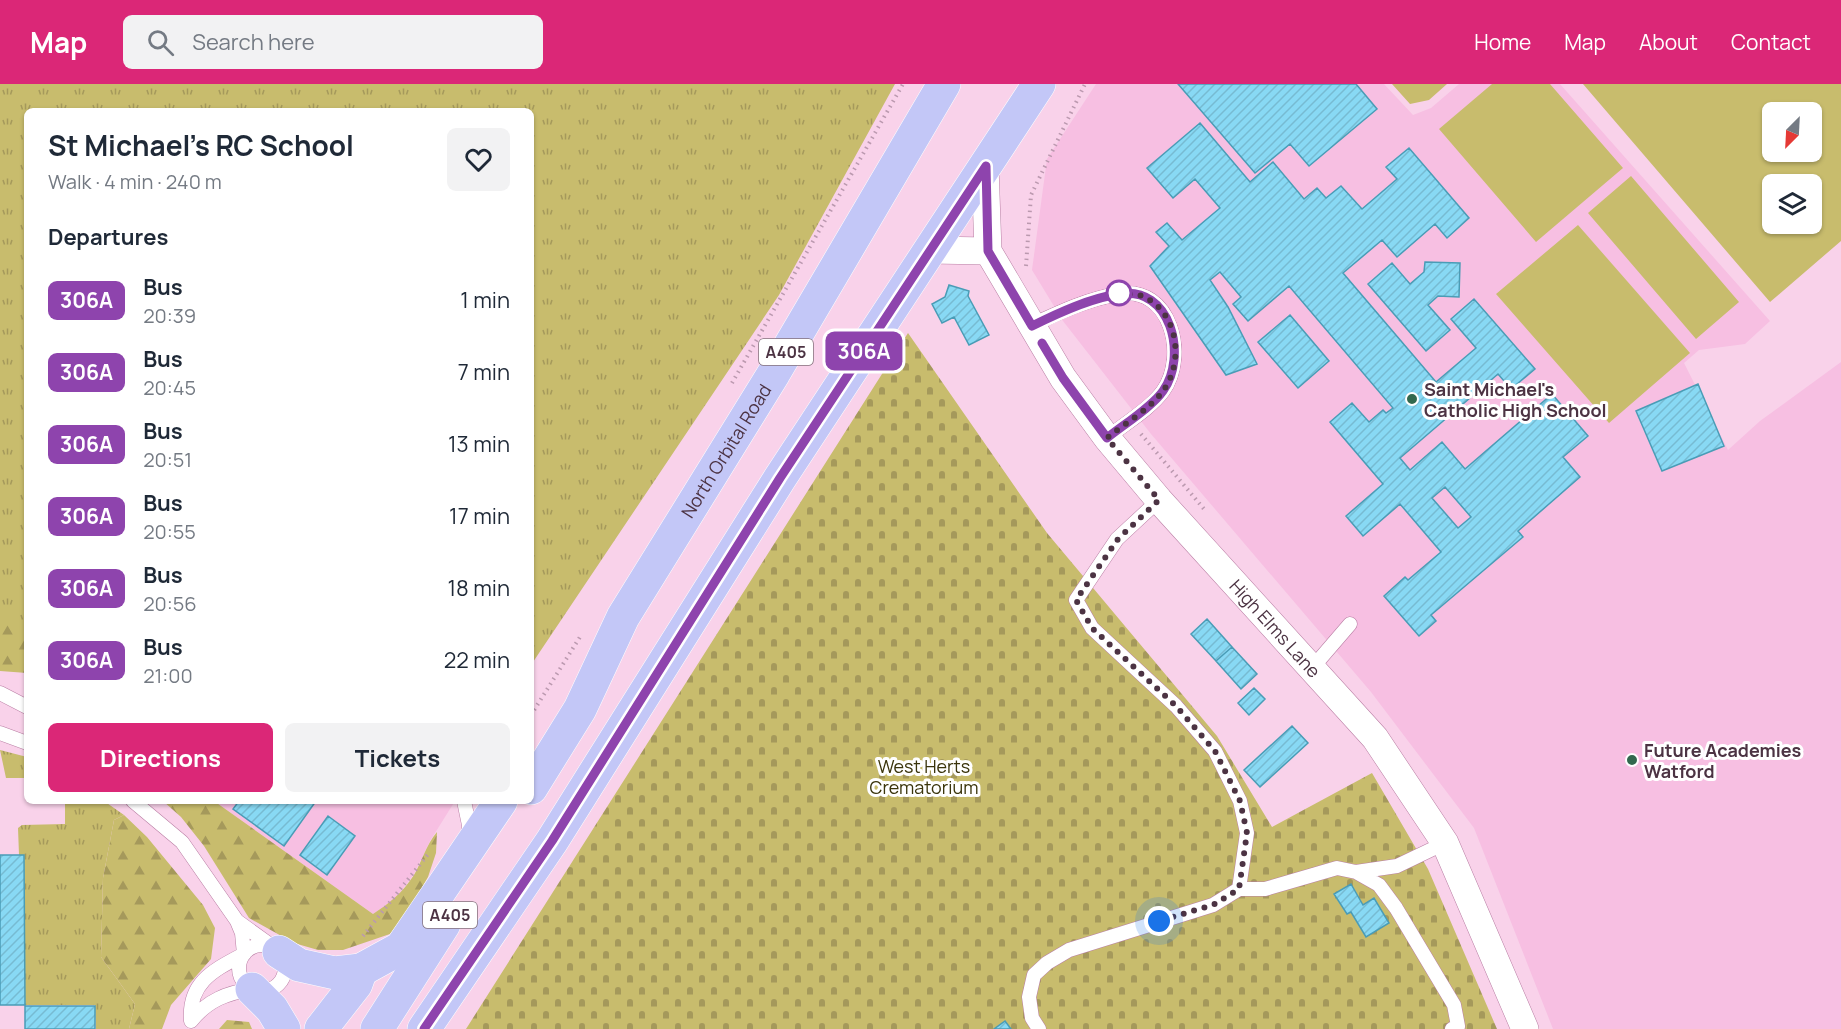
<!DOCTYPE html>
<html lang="en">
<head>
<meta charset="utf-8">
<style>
  :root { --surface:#fff; --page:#f2f2f3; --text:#1f2937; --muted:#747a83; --accent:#db2777 }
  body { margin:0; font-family:Manrope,sans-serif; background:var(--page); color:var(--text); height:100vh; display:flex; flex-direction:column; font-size:22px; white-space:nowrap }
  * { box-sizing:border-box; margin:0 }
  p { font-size:20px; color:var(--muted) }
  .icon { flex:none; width:33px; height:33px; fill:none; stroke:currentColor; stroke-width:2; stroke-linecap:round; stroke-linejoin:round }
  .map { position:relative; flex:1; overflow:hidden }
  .drawer { position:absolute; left:24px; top:24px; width:510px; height:696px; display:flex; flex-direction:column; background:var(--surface); border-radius:9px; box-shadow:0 2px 4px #0004 }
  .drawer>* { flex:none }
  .badge { padding:0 12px; border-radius:9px; font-size:21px; line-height:39px }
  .needle { width:39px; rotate:204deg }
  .tools { position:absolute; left:1762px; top:18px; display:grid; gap:12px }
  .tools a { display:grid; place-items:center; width:60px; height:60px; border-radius:9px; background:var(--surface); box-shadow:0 2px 4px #0004; font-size:30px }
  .you { position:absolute; width:30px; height:30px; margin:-15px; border:4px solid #fff; border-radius:50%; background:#1a73e8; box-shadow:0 0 0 9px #1a73e833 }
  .map>.badge { position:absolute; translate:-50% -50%; box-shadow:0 0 0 3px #fff }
  h2 { padding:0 24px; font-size:22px; line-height:54px }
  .round { display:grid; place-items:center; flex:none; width:63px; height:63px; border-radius:9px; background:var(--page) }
  .headline { display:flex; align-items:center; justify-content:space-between; height:102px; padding:0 24px }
  h1 { font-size:28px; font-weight:700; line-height:45px }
  .primary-button { display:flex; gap:12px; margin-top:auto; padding:12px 24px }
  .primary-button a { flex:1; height:69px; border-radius:9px; background:var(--accent); color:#fff; font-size:24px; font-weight:700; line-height:69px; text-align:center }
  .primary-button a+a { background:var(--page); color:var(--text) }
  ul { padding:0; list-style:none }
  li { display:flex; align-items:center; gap:18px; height:72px; padding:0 24px }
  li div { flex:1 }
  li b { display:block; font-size:22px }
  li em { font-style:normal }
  li .badge { min-width:66px; font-weight:700; text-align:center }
  header { display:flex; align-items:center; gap:36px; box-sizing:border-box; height:84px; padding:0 30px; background:var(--accent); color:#fff }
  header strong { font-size:28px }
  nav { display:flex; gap:33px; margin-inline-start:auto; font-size:21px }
  .search { width:420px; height:54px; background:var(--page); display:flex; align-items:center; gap:15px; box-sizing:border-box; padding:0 21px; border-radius:9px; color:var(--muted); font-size:22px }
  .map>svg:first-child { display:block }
  .built { fill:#f7bfe2 }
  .grass { fill:url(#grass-tufts) }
  .forest { fill:url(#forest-firs) }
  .cemetery { fill:url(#cemetery-stones) }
  .green { fill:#c8bc6d; fill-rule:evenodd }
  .building { fill:url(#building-hatch); stroke:#4a9cb6; stroke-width:1.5; fill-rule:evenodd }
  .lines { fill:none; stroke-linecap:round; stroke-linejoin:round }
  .lane-casing { stroke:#b97ea4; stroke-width:15 }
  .street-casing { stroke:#b97ea4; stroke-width:28 }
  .highway-casing { stroke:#fff; stroke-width:34 }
  .path { stroke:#bb99af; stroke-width:4; stroke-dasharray:1.5 4.5; stroke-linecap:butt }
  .lane { stroke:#fff; stroke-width:14 }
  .street { stroke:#fff; stroke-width:27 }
  .highway { stroke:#c3c7f7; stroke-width:33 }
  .line-casing { stroke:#fff; stroke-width:14 }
  .line { stroke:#8e44ad; stroke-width:9 }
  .walk { stroke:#4c3343; stroke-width:6; stroke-dasharray:0 10.8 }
  .stop-dot { fill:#fff; stroke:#8e44ad; stroke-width:3 }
  .poi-dot { fill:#32684e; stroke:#fff; stroke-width:2 }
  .labels { text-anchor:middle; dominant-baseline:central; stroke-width:6; stroke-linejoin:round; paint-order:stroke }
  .shield { fill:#fff; stroke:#82707b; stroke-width:1.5 }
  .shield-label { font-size:16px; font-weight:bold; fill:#4c3343 }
  .poi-label { font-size:18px; font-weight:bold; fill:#4c3343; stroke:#fff; text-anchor:start }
  .street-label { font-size:18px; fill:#4c3343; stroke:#fff }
  .park-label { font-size:18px; fill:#3a340b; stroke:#fff }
</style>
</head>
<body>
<header>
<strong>Map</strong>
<div class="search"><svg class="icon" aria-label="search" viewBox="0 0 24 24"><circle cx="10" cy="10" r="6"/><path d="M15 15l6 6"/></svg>Search here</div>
<nav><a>Home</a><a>Map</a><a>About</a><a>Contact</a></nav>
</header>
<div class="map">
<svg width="1841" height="945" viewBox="0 0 1841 945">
  <defs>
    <pattern id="grass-tufts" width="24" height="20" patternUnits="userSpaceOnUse" patternTransform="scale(1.5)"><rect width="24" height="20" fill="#c8bc6d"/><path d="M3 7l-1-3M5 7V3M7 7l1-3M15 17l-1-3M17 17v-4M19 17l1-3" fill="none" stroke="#a5995b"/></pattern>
    <pattern id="forest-firs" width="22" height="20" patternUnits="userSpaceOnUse" patternTransform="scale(1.5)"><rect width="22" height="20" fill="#c8bc6d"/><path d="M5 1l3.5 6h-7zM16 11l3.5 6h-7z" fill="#a5995b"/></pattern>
    <pattern id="cemetery-stones" width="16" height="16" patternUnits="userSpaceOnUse" patternTransform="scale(1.5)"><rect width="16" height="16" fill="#c8bc6d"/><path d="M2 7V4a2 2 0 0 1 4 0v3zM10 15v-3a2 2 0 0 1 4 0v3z" fill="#a5995b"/></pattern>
    <pattern id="building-hatch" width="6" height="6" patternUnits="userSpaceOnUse" patternTransform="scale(1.5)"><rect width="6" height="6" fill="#88d9f4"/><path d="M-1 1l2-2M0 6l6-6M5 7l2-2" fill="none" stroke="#77bbd2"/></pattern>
  </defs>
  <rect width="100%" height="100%" fill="#f9d2ea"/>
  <path class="built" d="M1096,0H1384L1413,31L1431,24L1459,0H1560L1770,237L1745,260L1699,266L1684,279L1728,366L1760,337L1841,278V945H1553L1474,744L1371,608L1151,350L1063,237L1032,186L1047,75Z
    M214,717H455L430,757L414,790L395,815L373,830Z"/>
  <path class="grass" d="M0,0H895L779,211L531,581V27H27V567L0,560Z
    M0,666L27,673V694H6Z
    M65,717H104L124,731L114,736L103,794L101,873L135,920L129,945H96L95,921H25L24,771H19L18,744L22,741L65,740Z"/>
  <path class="forest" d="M0,534L27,541V589L0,587Z
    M163,717H214L373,830C390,819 403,808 414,791C422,777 426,761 437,748L436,769L428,793L410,825L390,850L343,866H318L294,859L249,834L204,762L181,733Z
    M124,731L147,753L203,821L215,844L211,875L171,921L162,945H129L135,920L101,873L103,794L114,736Z
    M227,936L249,938L252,945H219Z"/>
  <path class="cemetery" d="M908,249L1047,449L1217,652L1272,743L1372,689L1428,785L1497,945H466Z"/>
  <path class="green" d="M1392,0H1447L1429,16L1410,20Z
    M1492,0H1550L1623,84L1536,158L1439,45Z
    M1583,0H1841V157L1770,218ZM1812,28V68H1773V28ZM1812,100V140H1773V100Z
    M1631,92L1739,218L1696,255L1588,129Z
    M1578,141L1690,269L1609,339L1496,210Z"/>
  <path class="building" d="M1178,0H1356L1377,25L1309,82L1290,60L1255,89Z
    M1200,39L1250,98L1273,78L1304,115L1317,104L1326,114L1341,102L1362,125L1397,95L1386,83L1409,64L1469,134L1447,154L1435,140L1397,173L1382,156L1343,189L1436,298L1476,264L1451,235L1474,215L1535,285L1511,305L1498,290L1400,374L1410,386L1442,358L1465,385L1552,310L1588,352L1563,373L1580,393L1518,447L1523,453L1431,531L1436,537L1419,552L1384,512L1405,493L1408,496L1441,468L1400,420L1363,452L1346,432L1383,400L1330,338L1352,319L1369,338L1383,326L1386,329L1393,324L1289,202L1248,237L1233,220L1241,213L1220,188L1210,196L1228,223L1257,280L1226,291L1150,182L1169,162L1156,148L1167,139L1182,156L1220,124L1195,95L1173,114L1147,84ZM1445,403L1471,433L1458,444L1432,414Z
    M1425,178L1460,179L1459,213L1438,212L1428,221L1450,246L1426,267L1368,200L1392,179L1410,200L1424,188Z
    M949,201L969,207L968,212L989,251L969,261L954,233L942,239L932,220L945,213Z
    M1290,231L1329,277L1298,304L1258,258Z
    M1698,300L1724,362L1662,387L1636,327Z
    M1207,535L1232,563L1216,577L1191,550Z
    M1232,563L1257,590L1241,605L1216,577Z
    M1254,604L1265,615L1249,631L1238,619Z
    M1292,642L1308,659L1260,703L1244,686Z
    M239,717H316L284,762L233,725Z
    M328,732L355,752L327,791L300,771Z
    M0,771H24L25,921H0Z
    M1351,800L1363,821L1374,814L1389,839L1366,853L1351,828L1347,830L1334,810Z
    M25,922H95V945H25Z
    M1005,937L1011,945H994Z"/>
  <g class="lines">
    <defs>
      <path id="lane" d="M1032,241C1058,229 1090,214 1119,210C1171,201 1188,272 1163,307C1150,325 1124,340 1107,354
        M1159,416L1117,455L1076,516L1092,544L1176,622L1215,667L1240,717L1247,749L1239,805
        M1313,583L1350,540
        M0,609L27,623
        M0,649L27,659
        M133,717L182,758L237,837
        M464,717L469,741L468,753
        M1356,788L1379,801L1396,824L1454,921L1458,942L1452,945
        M239 884a23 23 0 1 1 46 0a23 23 0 1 1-46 0Z
        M252,905C227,909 208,916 191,937C188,898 214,886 244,870L242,849L237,837L273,863
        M1039,945L1032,934L1029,913L1034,891L1047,879L1069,866L1213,821L1239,805H1265L1337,784L1356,788L1397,782L1445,759"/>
      <g id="street">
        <path id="s1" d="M985,82L988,167L1063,294L1107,354L1159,416L1375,654L1445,759L1525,945"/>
        <path d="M930,166L988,167"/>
      </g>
      <g id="highway">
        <path id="s2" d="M531,704L580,625L623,533L774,289L944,0"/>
        <path d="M279,868L299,881L335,889L361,886L401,864L501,717"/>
        <path d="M252,905L272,925L284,945"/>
        <path d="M321,945L356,900L361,886"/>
        <path d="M377,945L444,840"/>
        <path d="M424,945L552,757L780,394L1039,0"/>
      </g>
    </defs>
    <use href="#lane" class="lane-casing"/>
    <use href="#street" class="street-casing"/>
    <use href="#highway" class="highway-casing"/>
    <path class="path" d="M1026,182L1031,111L1085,0
      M732,299L903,0
      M1141,350L1204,425
      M531,631L580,553
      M363,852L429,769"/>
    <use href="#lane" class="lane"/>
    <use href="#street" class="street"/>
    <use href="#highway" class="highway"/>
  </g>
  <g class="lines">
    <defs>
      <path id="line" d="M424,945L552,757L780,394L986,82L988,167L1032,242C1058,229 1090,214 1119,210C1171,201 1188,272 1163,307C1152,323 1123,341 1107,354L1063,294L1042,259"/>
    </defs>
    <use href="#line" class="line-casing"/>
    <use href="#line" class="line"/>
    <path class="walk" d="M1119,209C1126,210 1135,210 1142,212C1178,227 1185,277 1163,307C1150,325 1124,340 1107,354L1159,416L1118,455L1076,516L1092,544L1176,622L1215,667L1240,717L1247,749L1239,805L1213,821L1159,837"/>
  </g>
  <circle class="stop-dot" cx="1119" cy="209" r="12"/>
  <g class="poi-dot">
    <circle cx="1412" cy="315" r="6"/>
    <circle cx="1632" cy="676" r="6"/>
  </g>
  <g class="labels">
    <g class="shield">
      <rect x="759" y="255" width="54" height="26" rx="4.5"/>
      <rect x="423" y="818" width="54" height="26" rx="4.5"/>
    </g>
    <g class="shield-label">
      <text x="786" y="268">A405</text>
      <text x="450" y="831">A405</text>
    </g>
    <g class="poi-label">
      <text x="1424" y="305">Saint Michael's<tspan x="1424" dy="21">Catholic High School</tspan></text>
      <text x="1644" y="666">Future Academies<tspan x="1644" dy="21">Watford</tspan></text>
    </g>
    <g class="street-label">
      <text stroke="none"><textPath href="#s2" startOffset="390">North Orbital Road</textPath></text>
      <text stroke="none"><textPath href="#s1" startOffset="561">High Elms Lane</textPath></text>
    </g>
    <g class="park-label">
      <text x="924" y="682">West Herts<tspan x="924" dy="21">Crematorium</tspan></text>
    </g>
  </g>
</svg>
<div class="tools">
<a><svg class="needle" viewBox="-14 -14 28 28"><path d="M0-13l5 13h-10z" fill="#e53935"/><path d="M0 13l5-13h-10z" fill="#747a83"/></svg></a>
<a><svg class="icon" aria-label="layers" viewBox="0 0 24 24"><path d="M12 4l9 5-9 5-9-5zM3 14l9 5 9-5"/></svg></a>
</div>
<div class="you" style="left:1159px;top:837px"></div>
<b class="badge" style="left:864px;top:267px;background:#8e44ad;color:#fff">306A</b>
<section class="drawer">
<div class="headline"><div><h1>St Michael's RC School</h1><p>Walk · 4 min · 240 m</p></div><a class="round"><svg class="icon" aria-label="heart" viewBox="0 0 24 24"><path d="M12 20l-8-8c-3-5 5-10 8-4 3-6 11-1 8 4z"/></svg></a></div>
<h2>Departures</h2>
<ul>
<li><span class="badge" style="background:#8e44ad;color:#fff">306A</span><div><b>Bus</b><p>20:39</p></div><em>1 min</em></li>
<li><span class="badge" style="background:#8e44ad;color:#fff">306A</span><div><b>Bus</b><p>20:45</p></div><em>7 min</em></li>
<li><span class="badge" style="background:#8e44ad;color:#fff">306A</span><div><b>Bus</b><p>20:51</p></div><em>13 min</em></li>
<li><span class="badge" style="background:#8e44ad;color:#fff">306A</span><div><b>Bus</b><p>20:55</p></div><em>17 min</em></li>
<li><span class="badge" style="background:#8e44ad;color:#fff">306A</span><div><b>Bus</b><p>20:56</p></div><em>18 min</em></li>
<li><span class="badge" style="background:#8e44ad;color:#fff">306A</span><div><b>Bus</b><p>21:00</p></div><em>22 min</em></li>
</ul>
<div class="primary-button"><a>Directions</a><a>Tickets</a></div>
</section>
</div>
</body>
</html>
